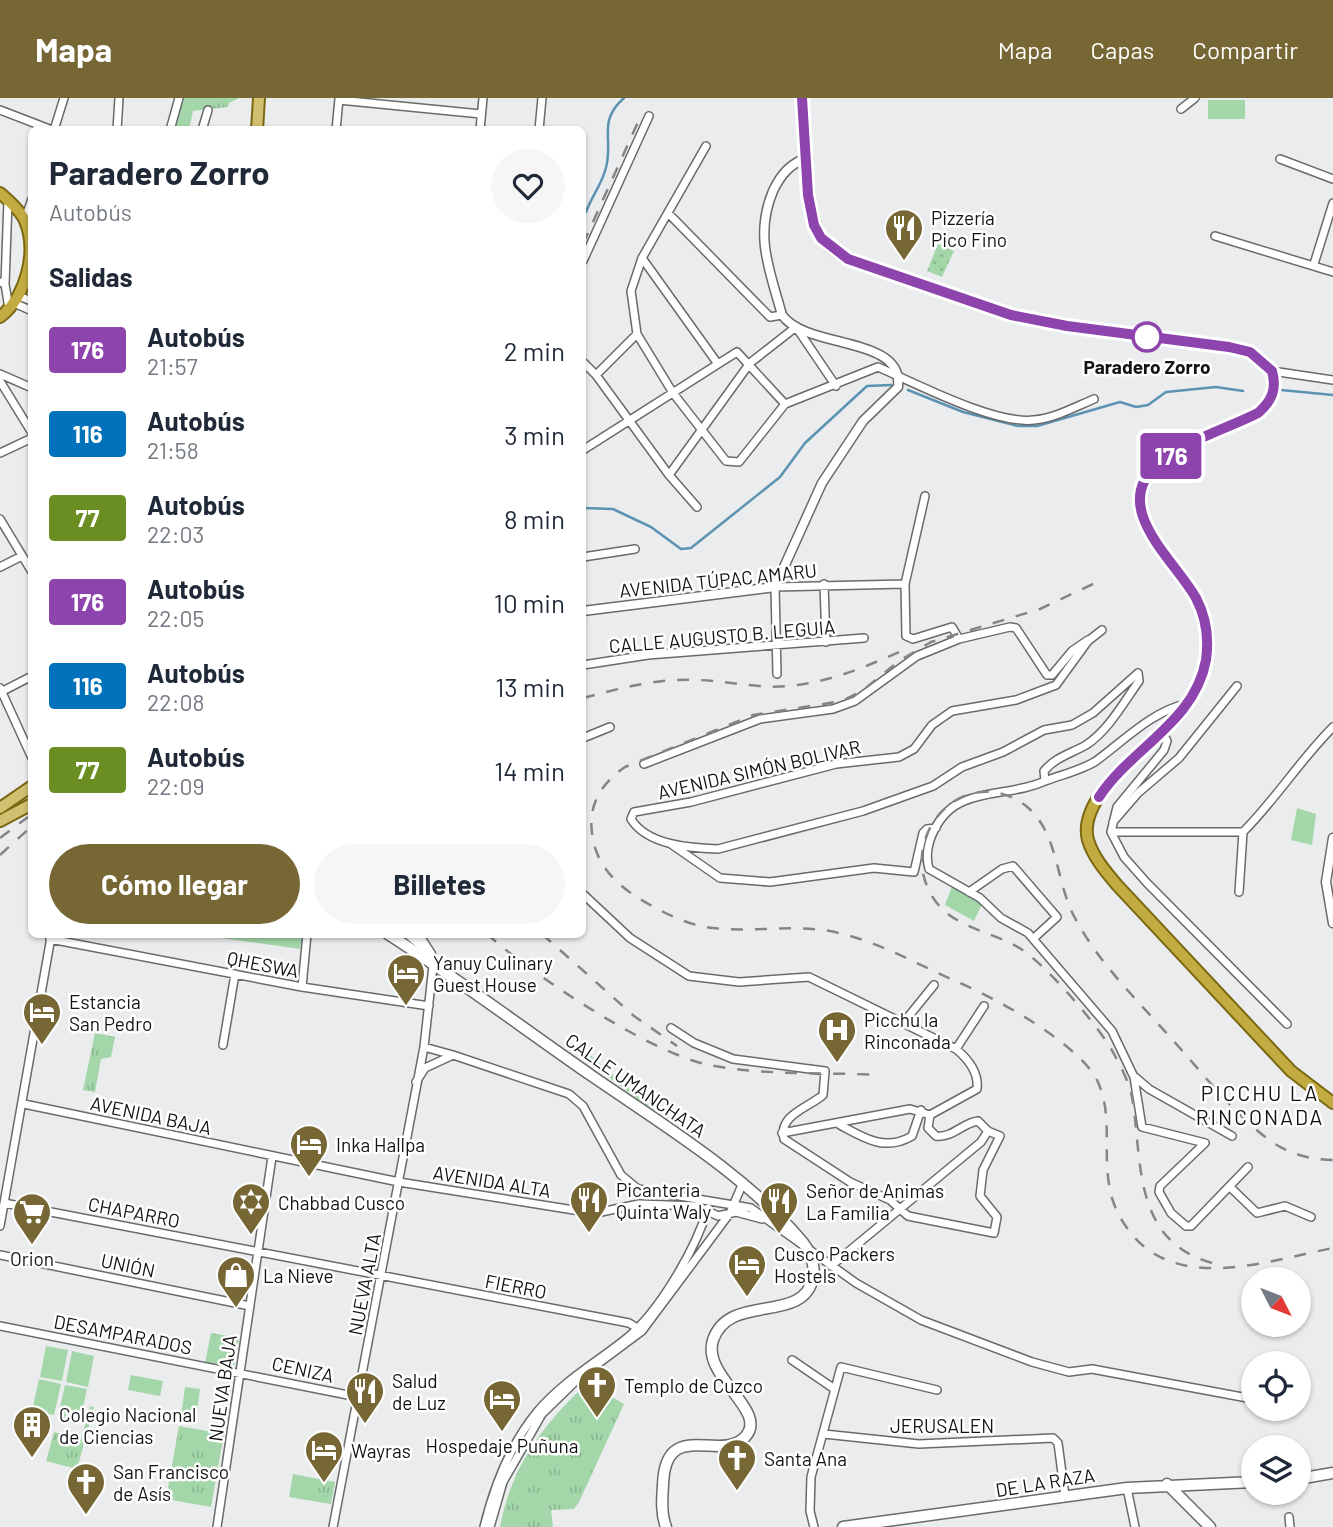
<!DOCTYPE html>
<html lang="es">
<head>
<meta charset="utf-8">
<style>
  :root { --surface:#fff; --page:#f6f6f7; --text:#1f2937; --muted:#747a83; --accent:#766734 }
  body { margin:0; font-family:Barlow,sans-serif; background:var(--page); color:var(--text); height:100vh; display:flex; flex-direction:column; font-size:26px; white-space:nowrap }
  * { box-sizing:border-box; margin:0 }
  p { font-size:23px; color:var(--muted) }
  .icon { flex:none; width:38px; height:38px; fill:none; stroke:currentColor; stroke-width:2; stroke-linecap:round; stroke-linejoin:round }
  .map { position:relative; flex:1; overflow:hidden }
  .sheet { position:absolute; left:28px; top:28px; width:558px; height:812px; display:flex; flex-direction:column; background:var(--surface); border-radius:10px; box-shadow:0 2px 5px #0004 }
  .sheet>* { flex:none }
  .badge { padding:0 14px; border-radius:5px; font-size:24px; line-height:46px }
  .needle { width:46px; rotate:132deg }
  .tools { position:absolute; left:1241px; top:1169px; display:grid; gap:14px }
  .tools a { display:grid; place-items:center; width:70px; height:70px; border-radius:50%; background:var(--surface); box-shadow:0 2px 5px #0004; font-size:35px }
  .map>.badge { position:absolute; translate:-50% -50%; box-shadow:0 0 0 4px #fff }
  h2 { padding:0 21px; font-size:26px; line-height:63px }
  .round { display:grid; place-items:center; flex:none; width:74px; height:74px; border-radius:37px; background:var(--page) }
  .headline { display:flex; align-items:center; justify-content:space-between; height:119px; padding:0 21px }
  h1 { font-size:33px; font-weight:700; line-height:52px }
  .primary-button { display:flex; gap:14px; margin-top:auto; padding:14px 21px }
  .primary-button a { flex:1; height:80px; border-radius:42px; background:var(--accent); color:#fff; font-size:28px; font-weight:700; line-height:80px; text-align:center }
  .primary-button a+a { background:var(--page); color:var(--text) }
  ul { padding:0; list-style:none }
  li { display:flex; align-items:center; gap:21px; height:84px; padding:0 21px }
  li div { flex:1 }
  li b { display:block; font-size:26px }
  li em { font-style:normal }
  li .badge { min-width:77px; font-weight:700; text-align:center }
  header { display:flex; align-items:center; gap:42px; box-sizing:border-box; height:98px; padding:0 35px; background:var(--accent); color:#fff }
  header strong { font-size:33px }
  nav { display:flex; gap:38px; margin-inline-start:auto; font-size:24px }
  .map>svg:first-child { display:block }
  .grass { fill:url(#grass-tufts) }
  .park { fill:url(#park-dots) }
  .pitch { fill:#a3d7a9 }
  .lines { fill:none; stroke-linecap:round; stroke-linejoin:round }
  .stream { stroke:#5c93b2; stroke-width:2.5 }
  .minor-casing { stroke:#696a6b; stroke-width:10 }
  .tertiary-casing { stroke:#696a6b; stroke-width:11 }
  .secondary-casing { stroke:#696a6b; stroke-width:13 }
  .primary-casing { stroke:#7b6812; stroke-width:14 }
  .trunk-casing { stroke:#7b6812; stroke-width:14 }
  .minor { stroke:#fff; stroke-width:7 }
  .tertiary { stroke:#fff; stroke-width:8 }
  .secondary { stroke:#fff; stroke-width:10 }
  .primary { stroke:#d1c070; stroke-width:10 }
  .trunk { stroke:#c2ab40; stroke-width:10 }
  .rail { stroke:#848586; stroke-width:2.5; stroke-dasharray:12 12; stroke-linecap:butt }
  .line-casing { stroke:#fff; stroke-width:16 }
  .line { stroke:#8e44ad; stroke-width:10 }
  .stop-dot { fill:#fff; stroke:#8e44ad; stroke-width:3.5 }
  .labels { text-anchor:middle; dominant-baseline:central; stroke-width:5; stroke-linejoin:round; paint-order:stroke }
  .poi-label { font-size:19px; fill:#131314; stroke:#fff; text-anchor:start }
  .stop-label { font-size:19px; font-weight:bold; fill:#131314; stroke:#fff }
  .street-label { font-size:19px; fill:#131314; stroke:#fff }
  .neighbourhood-label { font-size:21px; letter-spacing:2px; fill:#131314; stroke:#fff }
</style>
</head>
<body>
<header>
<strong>Mapa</strong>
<nav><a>Mapa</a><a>Capas</a><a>Compartir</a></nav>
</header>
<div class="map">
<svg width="1333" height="1429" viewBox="0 0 1333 1429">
  <defs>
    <pattern id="grass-tufts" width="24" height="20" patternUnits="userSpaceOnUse" patternTransform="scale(1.75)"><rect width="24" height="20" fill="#a3d7a9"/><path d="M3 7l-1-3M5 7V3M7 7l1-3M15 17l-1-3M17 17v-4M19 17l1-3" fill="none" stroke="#8bb891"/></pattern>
    <pattern id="park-dots" width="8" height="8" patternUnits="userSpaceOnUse" patternTransform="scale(1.75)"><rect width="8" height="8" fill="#a3d7a9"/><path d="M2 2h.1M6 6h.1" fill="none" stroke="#8bb891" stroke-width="1.8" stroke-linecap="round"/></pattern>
  </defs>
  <rect width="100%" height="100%" fill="#ebecee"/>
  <path class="grass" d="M183,0H239L229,5L228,9L193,13L189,31L175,32Z
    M95,935L115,939L111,959L101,961L95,994L83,992Z
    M590,957L669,1025L585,961Z
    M211,1235L239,1240L234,1270L205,1265Z
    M581,1291L610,1298L624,1306L579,1404L574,1411L551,1412L553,1429H500C510,1373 540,1330 581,1291Z
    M90,1308L94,1309L77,1371L46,1363L54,1334L81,1341Z
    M179,1328L224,1336L211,1409L166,1401Z
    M293,1376L335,1384L331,1406L289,1399Z"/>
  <path class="park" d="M938,146L954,153L942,179L927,173Z"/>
  <path class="pitch" d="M1208,2H1245V21H1208Z
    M1297,710L1316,716L1312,747L1291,742Z
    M952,788L982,806L974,823L945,807Z
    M192,836H302V837L300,851Z
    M46,1248L68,1252L62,1283L40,1279Z
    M72,1253L94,1258L88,1289L66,1284Z
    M131,1277L163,1283L160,1298L128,1292Z
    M39,1281L61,1286L54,1317L32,1313Z
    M65,1287L87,1291L80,1324L58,1319Z
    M185,1289L200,1291L196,1321L181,1318Z"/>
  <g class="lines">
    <path class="stream" d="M586,114C591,100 601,87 605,73C615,44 596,24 624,0
      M908,292L963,314L1018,328H1037L1120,304L1136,309L1148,307L1166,294L1216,289L1243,293
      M1281,292L1333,297
      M583,410L613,411L651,429L681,451L691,450L780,379L805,345L867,288L891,287"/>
    <defs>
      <path id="minor" d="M339,2L481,16
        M1181,11L1195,0
        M0,12L52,32
        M54,32L64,0
        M117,32L119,0
        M170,32L179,0
        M202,32L208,12
        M336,32L339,1
        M480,32L483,0
        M539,32L542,0
        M706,48L642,160L631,193L637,236L673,295L726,363L739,364L785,306L878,269C915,285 995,327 1034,322C1055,320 1075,309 1094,301
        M1280,61L1333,81
        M668,115L770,219L782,217
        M25,121L32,101
        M1215,138L1333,174
        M583,163L649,18
        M1314,166L1333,105
        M0,184L5,186L9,211
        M5,186L8,103
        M18,198L32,203
        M14,205L32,213
        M583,264L596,277L669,377L697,409
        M718,266L737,254L785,306
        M1272,273L1333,282
        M0,276L32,290
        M596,277L637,236
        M0,283L32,335
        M583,352L718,266L642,160
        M0,355L32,340
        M669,377L750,265L796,229L836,288
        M0,421L32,474
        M583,459L635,451
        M0,469L20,459
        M824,486L826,544
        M905,486L925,398
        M1102,532L1088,543L1056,587L1016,602L952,613L932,627L914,651L899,659L836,666L691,704L634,714L631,721C647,747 689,750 718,751L863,713L933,688L962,669L1003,654L1044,632L1072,627L1093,615L1138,575L1139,583C1124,604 1108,633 1086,647C1070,656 1056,659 1044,673L1045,683C1061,677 1082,672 1096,663C1126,641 1151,614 1188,605
        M959,541L1010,529L1016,530L1047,577H1052L1072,553L1088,542
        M583,567L648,557L864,540
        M0,590L32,660
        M1,594L32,578
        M1162,633L1167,643L1164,652L1117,709L1111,734L1124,759L1147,785L1287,926
        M583,640L610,629
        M644,666L760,621L833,611L855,603L917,558L959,541L952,529L913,541L906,538L905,486L775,489L777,576
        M1045,683C1019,695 991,692 964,703C939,713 922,746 929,771L980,800L1001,820L1028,835L1112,933L1134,979L1142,1029L1205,1045L1160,1088L1159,1094L1171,1115L1186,1128H1191L1248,1069
        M1113,724L1138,695L1179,660L1237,588
        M1111,734H1243
        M671,746L720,780L770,784L874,770L914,774L923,735L927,731L936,730
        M969,794L1002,771L1013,768L1057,819L1034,840
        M1239,794L1243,734C1276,701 1300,662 1333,629
        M583,796L630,840L689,878L739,884L809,879L956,951C968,961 979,975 977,991L930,1017
        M407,836L428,854
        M50,841L302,889L429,908
        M302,889L307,836
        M904,924L934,887
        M671,930L694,945L733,961L825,973L823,997C808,1010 778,1017 784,1041L850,1084L890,1102L908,1118L994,1135L997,1119L980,1098L983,1072L1000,1038L988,1033
        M223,947L235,876
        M424,949L453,957
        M956,951L984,908
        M1135,979L1149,991L1232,1038
        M416,984L425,970L453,957L569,996L583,1008L621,1077L638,1091L751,1110L856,1185L921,1222L1032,1264L1069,1274L1092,1271L1253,1301
        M24,1006L399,1084L580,1113L601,1114L639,1106L697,1108L718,1118L736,1114L762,1121
        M840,1027C864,1040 885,1054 912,1038L921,1012
        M782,1035L910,1011L930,1017
        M1230,1089L1257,1115L1285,1108L1311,1119
        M4,1105L629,1225L642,1233
        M0,1128L51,839
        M0,1157L250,1208
        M831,1168L981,1044L988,1033L978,1023C962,1025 953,1040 936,1038L928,1030L930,1017
        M0,1228L358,1299
        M792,1262L833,1290
        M824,1336L919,1346L1053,1340L1058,1345L1065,1398
        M1127,1390L1135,1429
        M1289,1419L1290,1429
        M217,1429L272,1059
        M333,1429L424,949L433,868
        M484,1429C494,1388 510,1347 537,1314C563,1283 596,1265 627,1240C660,1213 696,1150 708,1110
        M490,1429L503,1384L542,1316L579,1280L642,1233L730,1115L742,1087
        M814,1429L810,1413L811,1379L841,1269L937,1292"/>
      <path id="tertiary" d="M583,513L775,489L822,385L863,323L898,289C904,237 807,252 782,217C770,173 754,138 773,93C781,76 790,66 808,59
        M1333,740L1326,784L1333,825
        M418,836L431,856L433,868"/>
      <path id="secondary" d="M388,836C458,881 524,931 592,978C663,1027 743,1075 800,1141C809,1151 816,1166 813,1180C803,1227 729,1194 713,1242C701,1279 770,1313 745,1339C720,1365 665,1319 663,1387C662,1401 661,1416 666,1429
        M1298,1381L1333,1375
        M1167,1386L1210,1429
        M843,1429L1127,1390L1253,1384"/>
      <path id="primary" d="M257,32L259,0
        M0,710L32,688
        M0,723L32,706"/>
      <path id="trunk" d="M802,0C805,33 804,117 822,141C829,149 839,155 848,161L1011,217L1060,227L1229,249L1250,254L1272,273C1277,291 1272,303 1258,315C1226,330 1186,343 1158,366C1105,410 1182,468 1200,508C1209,529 1209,554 1202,576C1197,591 1189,606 1179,617C1153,646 1076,697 1088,742C1093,759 1106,774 1117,787L1291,973L1333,1005
        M0,95C8,102 21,113 25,123C38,154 26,199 0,219"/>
    </defs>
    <use href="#minor" class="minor-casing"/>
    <use href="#tertiary" class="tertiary-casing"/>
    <use href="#secondary" class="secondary-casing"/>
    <use href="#primary" class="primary-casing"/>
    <use href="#trunk" class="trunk-casing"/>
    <use href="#minor" class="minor"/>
    <use href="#tertiary" class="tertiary"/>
    <use href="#secondary" class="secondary"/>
    <use href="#primary" class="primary"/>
    <use href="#trunk" class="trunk"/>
    <path class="rail" d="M583,146L638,24
      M1093,486L1040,511L931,544L899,563L862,593L842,603L753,617L625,669C602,685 588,706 592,735C595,765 615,786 640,801C662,814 686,827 713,830C754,835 798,825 839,835C878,844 915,865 951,881C992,898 1076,943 1097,982C1113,1015 1103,1051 1109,1086C1111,1103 1119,1120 1130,1134C1178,1196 1270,1162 1333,1150
      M583,600C621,590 658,580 698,582C729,583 758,591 789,588C832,584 867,568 906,551
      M0,740L32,716
      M0,757L32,728
      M487,836C534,878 646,952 705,966C761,978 823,974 880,977
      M542,836L634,918L677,948
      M1212,1165C1131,1142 1143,1062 1132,999C1129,984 1121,969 1114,956C1100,929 1046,867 1021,851C991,832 952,831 932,798C896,739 962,665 1022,705C1059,730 1055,784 1075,820C1098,864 1137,902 1170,939C1202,974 1233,1016 1272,1044C1290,1056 1311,1062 1333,1062"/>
  </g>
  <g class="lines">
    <defs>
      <path id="line" d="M802,0L808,97L814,127L821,140L848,161L1011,217L1067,228L1229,249L1250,254L1272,273C1277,291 1272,303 1258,315C1226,331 1185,343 1158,366C1108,409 1175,462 1196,500C1206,519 1209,541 1206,562C1195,624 1131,650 1099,699"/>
    </defs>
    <use href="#line" class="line-casing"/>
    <use href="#line" class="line"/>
  </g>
  <defs>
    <symbol id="restaurant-pin" viewBox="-11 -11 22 30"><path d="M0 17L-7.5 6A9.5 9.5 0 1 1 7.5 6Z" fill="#766734" stroke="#fff"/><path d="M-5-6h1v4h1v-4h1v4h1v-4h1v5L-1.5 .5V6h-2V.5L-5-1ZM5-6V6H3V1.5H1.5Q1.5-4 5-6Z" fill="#fff"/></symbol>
    <symbol id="hotel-pin" viewBox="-11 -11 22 30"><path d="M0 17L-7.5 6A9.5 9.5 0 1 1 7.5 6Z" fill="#766734" stroke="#fff"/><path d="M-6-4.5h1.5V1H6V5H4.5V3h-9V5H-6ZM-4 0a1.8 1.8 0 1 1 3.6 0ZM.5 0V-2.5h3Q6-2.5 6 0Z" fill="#fff"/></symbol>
    <symbol id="hospital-pin" viewBox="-11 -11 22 30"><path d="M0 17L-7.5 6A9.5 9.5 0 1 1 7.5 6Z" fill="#766734" stroke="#fff"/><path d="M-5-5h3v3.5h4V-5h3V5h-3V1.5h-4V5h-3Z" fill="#fff"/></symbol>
    <symbol id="synagogue-pin" viewBox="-11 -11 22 30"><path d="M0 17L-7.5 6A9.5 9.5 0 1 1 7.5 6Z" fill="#766734" stroke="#fff"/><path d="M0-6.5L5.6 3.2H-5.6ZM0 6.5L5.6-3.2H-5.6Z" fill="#fff"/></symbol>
    <symbol id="supermarket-pin" viewBox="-11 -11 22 30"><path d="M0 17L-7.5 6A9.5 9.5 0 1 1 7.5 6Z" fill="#766734" stroke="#fff"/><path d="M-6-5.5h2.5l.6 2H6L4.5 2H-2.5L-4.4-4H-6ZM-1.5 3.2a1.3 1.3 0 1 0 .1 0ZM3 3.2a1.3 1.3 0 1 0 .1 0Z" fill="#fff"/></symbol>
    <symbol id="shop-pin" viewBox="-11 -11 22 30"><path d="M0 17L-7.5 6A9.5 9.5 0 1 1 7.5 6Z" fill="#766734" stroke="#fff"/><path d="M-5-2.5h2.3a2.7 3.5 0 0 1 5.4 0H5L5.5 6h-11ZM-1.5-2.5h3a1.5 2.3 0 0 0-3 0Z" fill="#fff"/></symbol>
    <symbol id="church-pin" viewBox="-11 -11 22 30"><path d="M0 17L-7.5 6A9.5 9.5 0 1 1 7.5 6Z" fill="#766734" stroke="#fff"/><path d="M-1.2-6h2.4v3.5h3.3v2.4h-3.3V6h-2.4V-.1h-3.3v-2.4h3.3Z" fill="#fff"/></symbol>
    <symbol id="building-pin" viewBox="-11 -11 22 30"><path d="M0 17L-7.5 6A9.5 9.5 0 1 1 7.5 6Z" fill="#766734" stroke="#fff"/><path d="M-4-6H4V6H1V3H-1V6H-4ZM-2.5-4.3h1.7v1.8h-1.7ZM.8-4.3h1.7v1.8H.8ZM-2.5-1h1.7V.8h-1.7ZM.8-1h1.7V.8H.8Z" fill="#fff"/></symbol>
  </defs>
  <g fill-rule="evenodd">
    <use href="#restaurant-pin" x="882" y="108" width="44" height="60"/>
    <use href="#hotel-pin" x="384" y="853" width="44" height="60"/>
    <use href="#hotel-pin" x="20" y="892" width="44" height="60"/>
    <use href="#hospital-pin" x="815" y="910" width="44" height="60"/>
    <use href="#hotel-pin" x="287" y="1024" width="44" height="60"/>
    <use href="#restaurant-pin" x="567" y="1080" width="44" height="60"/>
    <use href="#restaurant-pin" x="757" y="1081" width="44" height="60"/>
    <use href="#synagogue-pin" x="229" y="1082" width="44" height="60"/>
    <use href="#supermarket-pin" x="10" y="1092" width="44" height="60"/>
    <use href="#hotel-pin" x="725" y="1144" width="44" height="60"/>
    <use href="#shop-pin" x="214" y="1155" width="44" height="60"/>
    <use href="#church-pin" x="575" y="1265" width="44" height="60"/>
    <use href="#restaurant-pin" x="343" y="1271" width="44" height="60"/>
    <use href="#hotel-pin" x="480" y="1279" width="44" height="60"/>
    <use href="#building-pin" x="10" y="1305" width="44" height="60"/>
    <use href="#hotel-pin" x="302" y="1330" width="44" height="60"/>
    <use href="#church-pin" x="715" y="1338" width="44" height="60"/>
    <use href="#church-pin" x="64" y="1362" width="44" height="60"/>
  </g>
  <circle class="stop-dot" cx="1147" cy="239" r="14"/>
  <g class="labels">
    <g class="poi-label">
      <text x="931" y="119">Pizzería<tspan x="931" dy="22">Pico Fino</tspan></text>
      <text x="433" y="864">Yanuy Culinary<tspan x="433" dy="22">Guest House</tspan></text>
      <text x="69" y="903">Estancia<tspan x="69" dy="22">San Pedro</tspan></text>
      <text x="864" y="921">Picchu la<tspan x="864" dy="22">Rinconada</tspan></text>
      <text x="336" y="1046">Inka Hallpa</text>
      <text x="616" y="1091">Picanteria<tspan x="616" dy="22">Quinta Waly</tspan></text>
      <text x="806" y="1092">Señor de Animas<tspan x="806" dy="22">La Familia</tspan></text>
      <text x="278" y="1104">Chabbad Cusco</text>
      <text x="774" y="1155">Cusco Packers<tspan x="774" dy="22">Hostels</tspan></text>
      <text x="32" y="1160" text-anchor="middle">Orion</text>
      <text x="263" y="1177">La Nieve</text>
      <text x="392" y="1282">Salud<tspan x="392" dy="22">de Luz</tspan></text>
      <text x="624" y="1287">Templo de Cuzco</text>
      <text x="59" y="1316">Colegio Nacional<tspan x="59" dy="22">de Ciencias</tspan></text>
      <text x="502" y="1347" text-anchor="middle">Hospedaje Puñuna</text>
      <text x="351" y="1352">Wayras</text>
      <text x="764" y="1360">Santa Ana</text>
      <text x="113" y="1373">San Francisco<tspan x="113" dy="22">de Asís</tspan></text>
    </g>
    <g class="stop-label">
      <text x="1147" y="268">Paradero Zorro</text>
    </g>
    <g class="street-label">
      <text transform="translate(718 482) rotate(-6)">AVENIDA TÚPAC AMARU</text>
      <text transform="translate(722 538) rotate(-5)">CALLE AUGUSTO B. LEGUIA</text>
      <text transform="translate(759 671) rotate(-13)">AVENIDA SIMÓN BOLIVAR</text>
      <text transform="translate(263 866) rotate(11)">QHESWA</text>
      <text transform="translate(636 987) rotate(35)">CALLE UMANCHATA</text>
      <text transform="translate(151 1017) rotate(12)">AVENIDA BAJA</text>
      <text transform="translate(492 1083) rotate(9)">AVENIDA ALTA</text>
      <text transform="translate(134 1114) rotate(11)">CHAPARRO</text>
      <text transform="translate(128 1167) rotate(12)">UNIÓN</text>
      <text transform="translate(364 1186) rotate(-79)">NUEVA ALTA</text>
      <text transform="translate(516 1188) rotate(11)">FIERRO</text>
      <text transform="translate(123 1236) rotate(11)">DESAMPARADOS</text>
      <text transform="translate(303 1271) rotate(12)">CENIZA</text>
      <text transform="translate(222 1290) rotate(-82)">NUEVA BAJA</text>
      <text x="942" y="1327">JERUSALEN</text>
      <text transform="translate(1045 1384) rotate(-9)">DE LA RAZA</text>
    </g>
    <g class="neighbourhood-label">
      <text x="1260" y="994">PICCHU LA<tspan x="1260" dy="24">RINCONADA</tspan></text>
    </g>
  </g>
</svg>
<div class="tools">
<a><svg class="needle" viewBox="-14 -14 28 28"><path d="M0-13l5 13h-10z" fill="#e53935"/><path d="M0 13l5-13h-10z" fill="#747a83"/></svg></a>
<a><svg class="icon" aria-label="locate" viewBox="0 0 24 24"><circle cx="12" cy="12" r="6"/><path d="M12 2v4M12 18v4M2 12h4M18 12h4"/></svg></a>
<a><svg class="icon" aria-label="layers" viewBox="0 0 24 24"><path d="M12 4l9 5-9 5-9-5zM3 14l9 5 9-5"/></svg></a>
</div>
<b class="badge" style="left:1171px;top:358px;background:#8e44ad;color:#fff">176</b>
<section class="sheet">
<div class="headline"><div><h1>Paradero Zorro</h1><p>Autobús</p></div><a class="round"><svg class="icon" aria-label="heart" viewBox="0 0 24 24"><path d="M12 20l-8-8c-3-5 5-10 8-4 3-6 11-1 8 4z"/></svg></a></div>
<h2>Salidas</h2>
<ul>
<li><span class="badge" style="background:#8e44ad;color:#fff">176</span><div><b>Autobús</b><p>21:57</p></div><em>2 min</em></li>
<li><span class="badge" style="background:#0072bc;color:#fff">116</span><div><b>Autobús</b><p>21:58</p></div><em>3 min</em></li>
<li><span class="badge" style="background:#6b8e23;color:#fff">77</span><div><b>Autobús</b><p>22:03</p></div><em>8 min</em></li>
<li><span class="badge" style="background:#8e44ad;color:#fff">176</span><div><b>Autobús</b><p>22:05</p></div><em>10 min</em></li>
<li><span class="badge" style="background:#0072bc;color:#fff">116</span><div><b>Autobús</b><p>22:08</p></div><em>13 min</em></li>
<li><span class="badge" style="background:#6b8e23;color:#fff">77</span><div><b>Autobús</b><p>22:09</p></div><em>14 min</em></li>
</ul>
<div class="primary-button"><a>Cómo llegar</a><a>Billetes</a></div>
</section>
</div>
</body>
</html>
